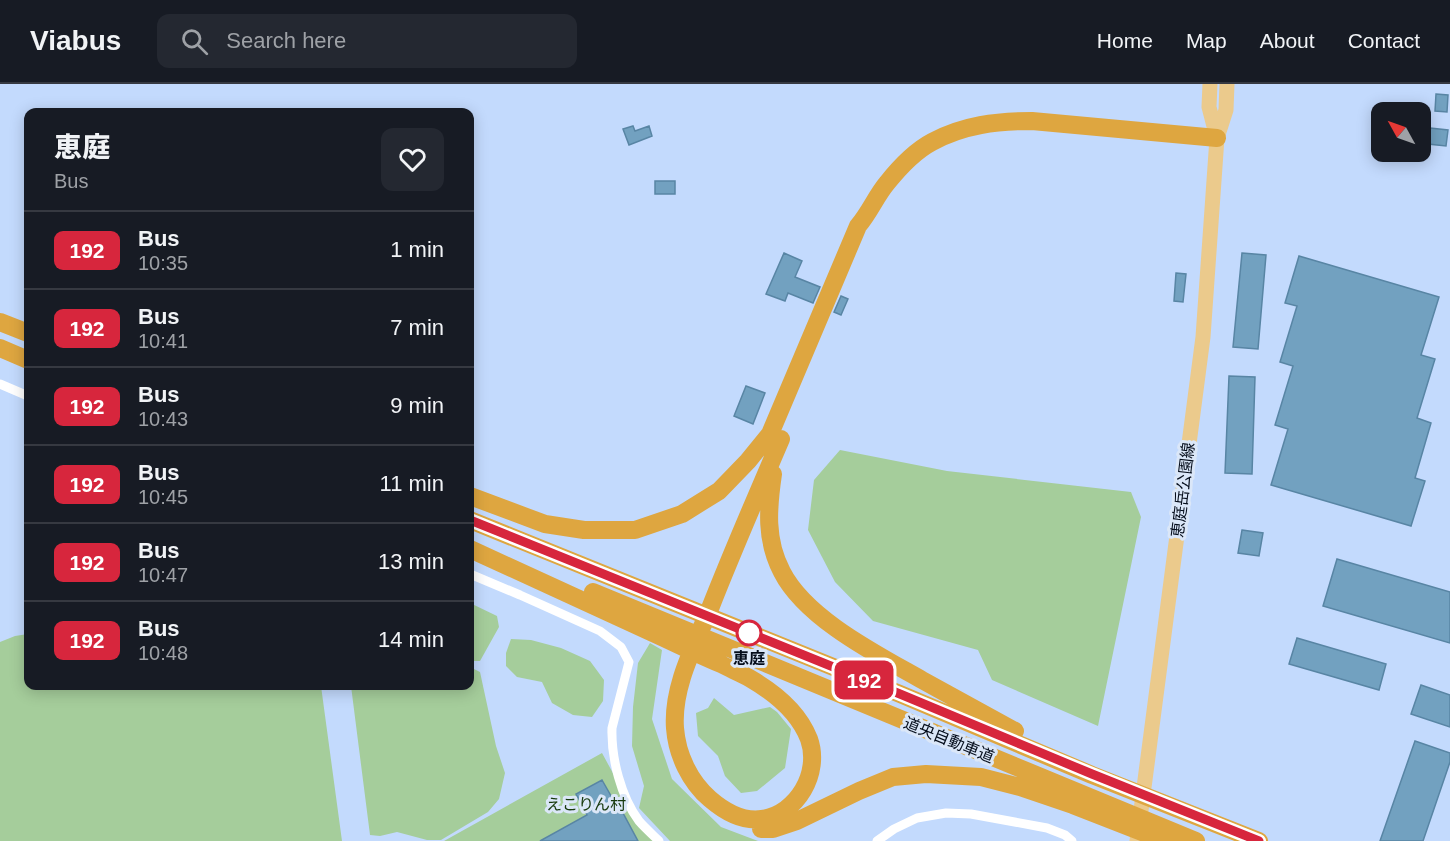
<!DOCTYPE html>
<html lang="en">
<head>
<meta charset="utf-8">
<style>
  :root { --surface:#171b24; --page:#242831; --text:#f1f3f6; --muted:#9ea1a6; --line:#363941 }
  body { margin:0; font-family:Arial,"Noto Sans JP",sans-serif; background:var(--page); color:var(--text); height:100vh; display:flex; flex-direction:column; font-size:22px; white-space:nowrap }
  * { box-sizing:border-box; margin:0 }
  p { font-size:20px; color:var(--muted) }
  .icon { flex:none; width:33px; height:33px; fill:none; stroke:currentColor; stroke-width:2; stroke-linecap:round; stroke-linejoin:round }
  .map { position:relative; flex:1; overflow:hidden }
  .panel { position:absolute; left:24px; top:24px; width:450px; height:582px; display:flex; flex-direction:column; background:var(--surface); border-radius:12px; box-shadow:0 3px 15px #0003 }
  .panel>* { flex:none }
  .badge { padding:0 12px; border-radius:9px; font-size:21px; line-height:39px }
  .needle { width:39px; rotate:310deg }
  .fabs { position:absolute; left:1371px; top:18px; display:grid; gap:12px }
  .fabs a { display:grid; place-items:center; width:60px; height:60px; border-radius:12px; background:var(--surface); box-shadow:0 3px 15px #0003; font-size:30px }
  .map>.badge { position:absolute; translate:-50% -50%; box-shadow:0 0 0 3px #fff }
  .round { display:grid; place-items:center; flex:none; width:63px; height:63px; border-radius:12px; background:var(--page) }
  .summary { display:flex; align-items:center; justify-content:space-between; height:102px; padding:0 30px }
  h1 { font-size:28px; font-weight:800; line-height:45px }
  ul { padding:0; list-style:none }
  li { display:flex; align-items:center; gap:18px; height:78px; padding:0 30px; border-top:2px solid var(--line) }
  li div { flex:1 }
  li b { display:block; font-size:22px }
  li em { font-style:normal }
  li .badge { min-width:66px; font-weight:700; text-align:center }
  header { display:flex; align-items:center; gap:36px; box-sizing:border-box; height:84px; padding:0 30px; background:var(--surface); border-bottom:2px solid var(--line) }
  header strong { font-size:28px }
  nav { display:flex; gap:33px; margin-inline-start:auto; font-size:21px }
  .search { width:420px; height:54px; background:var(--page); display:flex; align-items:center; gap:15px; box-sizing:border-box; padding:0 21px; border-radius:12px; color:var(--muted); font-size:22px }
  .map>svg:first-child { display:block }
  .green { fill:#a5cd9b }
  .building { fill:#72a1c0; stroke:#5885a4; stroke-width:1.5 }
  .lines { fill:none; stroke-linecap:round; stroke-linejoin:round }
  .street { stroke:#fff; stroke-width:9 }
  .primary { stroke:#ebca8c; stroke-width:15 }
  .highway { stroke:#dea640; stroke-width:18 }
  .line-casing { stroke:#fff; stroke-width:14 }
  .line { stroke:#d7263d; stroke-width:9 }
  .stop-dot { fill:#fff; stroke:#d7263d; stroke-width:3 }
  .labels { text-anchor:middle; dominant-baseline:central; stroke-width:6; stroke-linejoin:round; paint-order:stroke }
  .street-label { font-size:16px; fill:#040c1a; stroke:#dbe7f8 }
  .stop-label { font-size:16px; font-weight:bold; fill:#040c1a; stroke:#dbe7f8 }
  .park-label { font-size:16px; fill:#17390c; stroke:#dbe7f8 }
</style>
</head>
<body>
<header>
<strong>Viabus</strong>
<div class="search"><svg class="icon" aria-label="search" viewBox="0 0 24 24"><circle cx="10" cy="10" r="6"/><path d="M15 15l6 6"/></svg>Search here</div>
<nav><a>Home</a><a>Map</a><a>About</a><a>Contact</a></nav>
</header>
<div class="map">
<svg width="1450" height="757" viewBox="0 0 1450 757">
  <rect width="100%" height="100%" fill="#c3dafd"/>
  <path class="green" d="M840,366L947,387L1131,408L1141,433L1098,642L992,596L978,566L873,537L835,498L808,446L814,396Z
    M470,519L497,532L499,543L480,577H470Z
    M28,550V602H321L342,757H0V558L15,552Z
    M511,555L531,556L561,564L590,577L604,596L603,617L592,633L573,631L552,619L542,598L517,593L506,582V569Z
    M650,559L662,566L652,635L672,695L721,743L758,757H670L639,724L644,702L632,662L633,623L638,579Z
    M470,583L480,588L496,662L505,689L499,715L488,728L441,756H427L397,748L380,752L370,751L351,602H470Z
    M714,614L734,631L770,623L777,628L791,645L785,684L757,707L741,709L725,692L718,672L698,652L696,629L708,624Z
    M602,669L639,737L661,757H444Z"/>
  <path class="building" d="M1436,10L1448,11L1447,28L1435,27Z
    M633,42L635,47L649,42L652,52L629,61L623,45Z
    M1430,44L1448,46L1446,62L1428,60Z
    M655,97H675V110H655Z
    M784,169L802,177L795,193L820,203L813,219L788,209L785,217L766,210Z
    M1242,169L1266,171L1258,265L1233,263Z
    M1299,172L1439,213L1421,271L1435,275L1417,334L1431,339L1415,394L1425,397L1411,442L1271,401L1288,345L1275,341L1293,282L1280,278L1297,222L1285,219Z
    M1176,189L1186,190L1183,218L1174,217Z
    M841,212L848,215L841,231L834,228Z
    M1229,292L1255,293L1252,390L1225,389Z
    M746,302L765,309L753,340L734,332Z
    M1242,446L1263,449L1259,472L1238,469Z
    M1337,475L1450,508V559L1323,522Z
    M1297,554L1386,580L1379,606L1289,580Z
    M1421,601L1450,611V643L1411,630Z
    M1415,657L1450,669V678L1423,757H1380Z
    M602,696L614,717L616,716L638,757H540L587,731L576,710Z"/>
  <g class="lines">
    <path class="street" d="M0,300L28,312
      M470,490L520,511L600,547L621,563L629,578L612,644C611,674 621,713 639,737C645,744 653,751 659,757
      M877,757L894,745L917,734L946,729L971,730L1047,744L1065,751L1072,757"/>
    <path class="primary" d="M1210,0L1209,23L1217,54
      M1137,757L1203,253L1217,54L1226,26L1227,0"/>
    <path class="highway" d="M0,238L28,249
      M0,264L28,276
      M773,390C768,424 765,456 782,488C806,535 878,571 922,596C953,613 984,630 1015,647
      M470,412L545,440L584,446H635L682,430L719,407L748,377L770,350L858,142C870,128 876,112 887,99C899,84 915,67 932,58C963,41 997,37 1032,37L1217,54
      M470,436L900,610L1092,691L1259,757
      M470,465C535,495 600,524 664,554C683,563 702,572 721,580C730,585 741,589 751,595C775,609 799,629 809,655C821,689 797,730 762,735C743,738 724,727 710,715C690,698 677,671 675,644C672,602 695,561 711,522C733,466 757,411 781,355
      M593,508L1196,757
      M761,745H773L797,737L859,707L893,693L926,690L981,693L1020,703L1073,721L1165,757"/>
  </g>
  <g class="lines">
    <defs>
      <path id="line" d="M470,436L900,610L1092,690L1259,757"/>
    </defs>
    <use href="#line" class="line-casing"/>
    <use href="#line" class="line"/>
  </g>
  <circle class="stop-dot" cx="749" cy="549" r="12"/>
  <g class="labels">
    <g class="street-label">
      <text transform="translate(1183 406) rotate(-83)">恵庭岳公園線</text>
      <text transform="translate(949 656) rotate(22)">道央自動車道</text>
    </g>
    <g class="stop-label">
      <text x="749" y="574">恵庭</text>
    </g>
    <g class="park-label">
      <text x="586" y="720">えこりん村</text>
    </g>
  </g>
</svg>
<div class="fabs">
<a><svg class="needle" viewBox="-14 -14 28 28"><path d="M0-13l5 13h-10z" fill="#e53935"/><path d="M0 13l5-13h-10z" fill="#9ea1a6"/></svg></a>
</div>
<b class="badge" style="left:864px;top:596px;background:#d7263d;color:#fff">192</b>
<section class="panel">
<div class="summary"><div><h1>恵庭</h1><p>Bus</p></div><a class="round"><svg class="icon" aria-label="heart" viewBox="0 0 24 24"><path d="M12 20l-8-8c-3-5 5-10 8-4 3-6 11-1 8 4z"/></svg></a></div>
<ul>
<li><span class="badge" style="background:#d7263d;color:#fff">192</span><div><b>Bus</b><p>10:35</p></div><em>1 min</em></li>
<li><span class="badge" style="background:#d7263d;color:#fff">192</span><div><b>Bus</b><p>10:41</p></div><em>7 min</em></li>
<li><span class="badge" style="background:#d7263d;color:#fff">192</span><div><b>Bus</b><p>10:43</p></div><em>9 min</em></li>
<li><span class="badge" style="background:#d7263d;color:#fff">192</span><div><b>Bus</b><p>10:45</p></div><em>11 min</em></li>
<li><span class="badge" style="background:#d7263d;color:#fff">192</span><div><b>Bus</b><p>10:47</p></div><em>13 min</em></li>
<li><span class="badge" style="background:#d7263d;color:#fff">192</span><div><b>Bus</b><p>10:48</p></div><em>14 min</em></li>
</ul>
</section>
</div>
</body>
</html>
